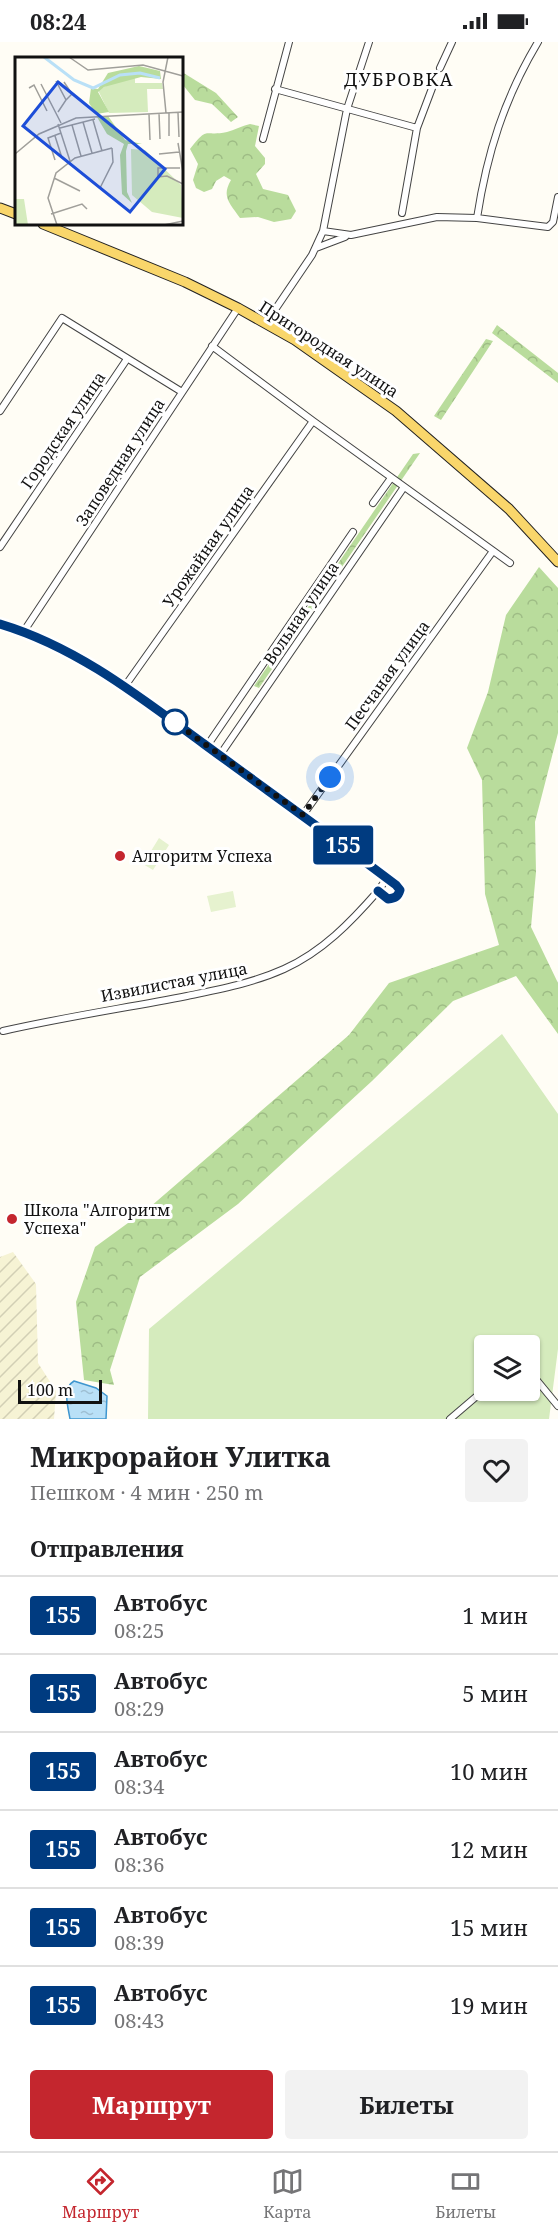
<!DOCTYPE html>
<html lang="ru">
<head>
<meta charset="utf-8">
<style>
  :root { --surface:#fff; --page:#f2f2f2; --text:#202124; --muted:#757577; --line:#e0e0e0; --accent:#c4262e }
  body { margin:0; font-family:"Noto Serif",serif; background:var(--page); color:var(--text); height:100vh; display:flex; flex-direction:column; font-size:22px; white-space:nowrap }
  * { box-sizing:border-box; margin:0 }
  p { font-size:20px; color:var(--muted) }
  .icon { flex:none; width:33px; height:33px; fill:none; stroke:currentColor; stroke-width:2; stroke-linecap:round; stroke-linejoin:round }
  .map { position:relative; height:1377px; overflow:hidden }
  .sheet { display:flex; flex-direction:column; background:var(--surface); flex:1 }
  .sheet>* { flex:none }
  .badge { padding:0 12px; border-radius:4px; font-size:21px; line-height:39px }
  .controls { position:absolute; left:474px; top:1293px; display:grid; gap:12px }
  .controls a { display:grid; place-items:center; width:66px; height:66px; border-radius:6px; background:var(--surface); box-shadow:0 2px 4px #0004; font-size:30px }
  .scale { position:absolute; left:18px; bottom:15px; width:84px; box-sizing:border-box; padding-left:6px; border:3px solid #111; border-top:0; font-size:16px; line-height:21px; white-space:nowrap; color:#111; -webkit-text-stroke:4px #fff; paint-order:stroke }
  .you { position:absolute; width:30px; height:30px; margin:-15px; border:4px solid #fff; border-radius:50%; background:#1a73e8; box-shadow:0 0 0 9px #1a73e833 }
  .map>.badge { position:absolute; translate:-50% -50%; box-shadow:0 0 0 3px #fff }
  h2 { padding:0 30px; font-size:22px; line-height:54px }
  .round { display:grid; place-items:center; flex:none; width:63px; height:63px; border-radius:6px; background:var(--page) }
  .headline { display:flex; align-items:center; justify-content:space-between; height:102px; padding:0 30px }
  h1 { font-size:28px; font-weight:700; line-height:45px }
  .cta { display:flex; gap:12px; margin-top:auto; padding:12px 30px }
  .cta a { flex:1; height:69px; border-radius:6px; background:var(--accent); color:#fff; font-size:24px; font-weight:700; line-height:69px; text-align:center }
  .cta a+a { background:var(--page); color:var(--text) }
  ul { padding:0; list-style:none }
  li { display:flex; align-items:center; gap:18px; height:78px; padding:0 30px; border-top:2px solid var(--line) }
  li div { flex:1 }
  li b { display:block; font-size:22px }
  li em { font-style:normal }
  li .badge { min-width:66px; font-weight:700; text-align:center }
  .status { display:flex; justify-content:space-between; align-items:center; height:42px; padding:0 30px; background:var(--surface); direction:ltr }
  .status svg { height:16px; fill:currentColor }
  .dock { display:flex; justify-content:space-around; align-items:center; height:84px; border-top:2px solid var(--line); background:var(--surface); font-size:16px; color:var(--muted) }
  .dock a { display:grid; justify-items:center; gap:3px }
  .dock .on { color:var(--accent) }
  .map>svg:first-child { display:block }
  .farmland { fill:url(#farmland-furrows) }
  .green { fill:#d5ebbd; fill-rule:evenodd }
  .forest { fill:url(#forest-crowns) }
  .pitch { fill:#e6f2cf }
  .water { fill:url(#water-ripples); stroke:#3f96cf; stroke-width:1.5 }
  .lines { fill:none; stroke-linecap:round; stroke-linejoin:round }
  .minor-casing { stroke:#444; stroke-width:8 }
  .tertiary-casing { stroke:#444; stroke-width:9 }
  .primary-casing { stroke:#222; stroke-width:11 }
  .minor { stroke:#fff; stroke-width:6 }
  .tertiary { stroke:#fff; stroke-width:7 }
  .primary { stroke:#f9d66b; stroke-width:9 }
  .line-casing { stroke:#fff; stroke-width:14 }
  .line { stroke:#003b80; stroke-width:9 }
  .walk { stroke:#111; stroke-width:6; stroke-dasharray:0 10.8 }
  .stop-dot { fill:#fff; stroke:#003b80; stroke-width:3 }
  .poi-dot { fill:#c4262e; stroke:#fff; stroke-width:2 }
  .labels { text-anchor:middle; dominant-baseline:central; stroke-width:6; stroke-linejoin:round; paint-order:stroke }
  .street-label { font-size:16px; fill:#111; stroke:#fff }
  .poi-label { font-size:16px; fill:#111; stroke:#fff; text-anchor:start }
  .neighbourhood-label { font-size:18px; letter-spacing:1.5px; fill:#111; stroke:#fff }
  .inset-river { fill:none; stroke:#b9e0f7; stroke-width:3 }
  .inset-road { fill:none; stroke:#a09f9a; stroke-width:1.5 }
  .view { fill:#1d4ed8; fill-opacity:0.15; stroke:#1d4ed8; stroke-width:3 }
  .inset-edge { fill:none; stroke:#111; stroke-width:3 }
</style>
</head>
<body>
<div class="status"><b>08:24</b><svg viewBox="0 0 49 12"><path d="M0 12V9h3v3zM5 12V6h3v6zM10 12V3h3v9zM15 12V0h3v12zM26 1h20v11H26zM47 4h2v5h-2z"/></svg></div>
<div class="map">
<svg width="558" height="1377" viewBox="0 0 558 1377">
  <defs>
    <pattern id="farmland-furrows" width="10" height="10" patternUnits="userSpaceOnUse" patternTransform="scale(1.5)"><rect width="10" height="10" fill="#f6f3d4"/><path d="M-1 1l2-2M0 10L10 0M9 11l2-2" fill="none" stroke="#d2cfb5"/></pattern>
    <pattern id="forest-crowns" width="20" height="18" patternUnits="userSpaceOnUse" patternTransform="scale(1.5)"><rect width="20" height="18" fill="#b9dc9c"/><path d="M2 6a3 3 0 1 1 6 0M12 15a3 3 0 1 1 6 0" fill="none" stroke="#9ebc85"/></pattern>
    <pattern id="water-ripples" width="26" height="14" patternUnits="userSpaceOnUse" patternTransform="scale(1.5)"><rect width="26" height="14" fill="#b9e0f7"/><path d="M2 4q2-2 4 0t4 0M15 11q2-2 4 0t4 0" fill="none" stroke="#9ebfd3"/></pattern>
  </defs>
  <rect width="100%" height="100%" fill="#fffdf5"/>
  <path class="farmland" d="M13,1210L36,1242L38,1321L56,1349L54,1377H0V1215Z"/>
  <path class="green" d="M502,992L558,1072V1307L549,1377H148L149,1287ZM484,1304H530V1348H484Z"/>
  <path class="forest" d="M182,30L216,51L238,75L231,80L212,62L195,58L183,43Z
    M250,82L259,84L255,104L265,116V122L256,132L263,147L288,153L296,169L291,177L274,180L258,175L240,176C230,161 221,155 231,138L224,134L216,139L212,147L204,150L196,146L193,138L198,122L190,107C209,83 203,95 227,90C234,88 242,84 250,82Z
    M497,283L558,331V341L492,291Z
    M486,297L493,299L441,378L434,374Z
    M420,411L259,646L254,644L413,412Z
    M539,525L558,546V691L535,780L536,830L531,885L558,941V992L516,934L453,959L372,1039L238,1162L140,1235L110,1328L114,1343L84,1338L76,1260L95,1205L150,1165L349,993L389,941L499,903L485,852L482,738L467,706L488,650L506,573Z"/>
  <path class="pitch" d="M159,796L169,803L153,828L143,822Z
    M233,849L236,865L211,870L207,854Z"/>
  <path class="water" d="M74,1339L96,1346L107,1354L106,1377H70C68,1365 62,1346 74,1339Z"/>
  <g class="lines">
    <defs>
      <path id="minor" d="M440,26L452,0
        M275,47L417,86
        M263,97L289,0
        M402,171L417,86L434,41
        M477,176L548,185L553,180L558,155
        M323,189L351,193L437,175L477,176C487,111 504,57 538,0
        M316,206L345,195
        M266,281L312,213L323,189L347,67L369,0
        M212,304L313,379L510,521
        M0,369L62,276L182,350
        M373,461L391,436
        M0,505L127,317
        M24,589L238,266
        M125,644L313,379
        M207,704L353,490
        M220,713L404,445
        M303,773L493,509
        M3,989C64,975 126,966 187,954C220,947 253,941 284,927C322,910 351,880 378,849L387,836L400,848C398,855 395,856 388,857L378,849
        M530,1330L558,1364
        M450,1377L484,1348"/>
      <path id="tertiary" d="M0,582C78,605 141,657 207,704C267,747 327,791 387,836"/>
      <path id="primary" d="M0,166L16,172
        M43,182L185,240L238,266L295,298L396,369L509,467L558,520"/>
    </defs>
    <use href="#minor" class="minor-casing"/>
    <use href="#tertiary" class="tertiary-casing"/>
    <use href="#primary" class="primary-casing"/>
    <use href="#minor" class="minor"/>
    <use href="#tertiary" class="tertiary"/>
    <use href="#primary" class="primary"/>
  </g>
  <g class="lines">
    <defs>
      <path id="line" d="M0,582C77,605 140,655 204,702C268,749 333,795 396,843L400,848C398,855 395,856 388,857L378,849"/>
    </defs>
    <use href="#line" class="line-casing"/>
    <use href="#line" class="line"/>
    <path class="walk" d="M175,680L173,679L303,773L330,735"/>
  </g>
  <circle class="stop-dot" cx="175" cy="680" r="12"/>
  <g class="poi-dot">
    <circle cx="120" cy="814" r="6"/>
    <circle cx="12" cy="1177" r="6"/>
  </g>
  <g class="labels">
    <g class="street-label">
      <text transform="translate(329 307) rotate(33)">Пригородная улица</text>
      <text transform="translate(63 388) rotate(-56)">Городская улица</text>
      <text transform="translate(120 420) rotate(-57)">Заповедная улица</text>
      <text transform="translate(208 504) rotate(-55)">Урожайная улица</text>
      <text transform="translate(301 571) rotate(-56)">Вольная улица</text>
      <text transform="translate(387 633) rotate(-54)">Песчаная улица</text>
      <text transform="translate(174 940) rotate(-11)">Извилистая улица</text>
    </g>
    <g class="poi-label">
      <text x="132" y="814">Алгоритм Успеха</text>
      <text x="24" y="1168">Школа "Алгоритм<tspan x="24" dy="18">Успеха"</tspan></text>
    </g>
    <g class="neighbourhood-label">
      <text x="399" y="37">ДУБРОВКА</text>
    </g>
  </g>
  <g transform="translate(15 15)">
    <rect width="168" height="168" fill="#fffdf5"/>
    <path d="M120,21V26H147L148,32H132L133,55L94,56L83,33L101,24ZM116,92L130,93L166,128L168,161L137,155L117,138ZM0,142H9L13,168H0Z" fill="#d5ebbd"/>
    <path d="M124,9L145,14L146,22L126,20L89,30L83,35L94,55L81,57L74,46L76,31L83,32L93,16ZM93,59L110,83L127,87H113L111,94L112,135L117,146L107,137L105,98L109,87L92,77L82,60Z" fill="#b9dc9c"/>
    <path class="inset-river" d="M29,0L59,23L78,31L105,18L125,16L145,21"/>
    <path class="inset-road" d="M54,0L73,13L128,8L168,19M41,24L51,43L43,55M49,25L57,37L51,43M26,27L46,66M14,31L19,28L32,54M144,56L145,82M151,56L148,25L153,0M154,56V79M163,56L164,80M134,57L135,83M78,63L87,94M68,65L77,96M43,67L55,104M57,68L66,99M45,71L80,62M40,79L47,101M163,86L168,115M0,97L24,77L61,61L168,55M144,97L164,95M40,103L33,81L46,76M165,111H143V120L152,119L168,127M39,121L65,134M85,131L98,105L97,91M36,157L67,147L72,152M42,168L33,141L41,116L60,101L97,91M149,168L168,164"/>
    <path class="view" d="M43,25L150,112L115,155L8,69Z"/>
    <rect width="168" height="168" class="inset-edge"/>
  </g>
</svg>
<div class="controls">
<a><svg class="icon" aria-label="layers" viewBox="0 0 24 24"><path d="M12 4l9 5-9 5-9-5zM3 14l9 5 9-5"/></svg></a>
</div>
<div class="scale">100 m</div>
<div class="you" style="left:330px;top:735px"></div>
<b class="badge" style="left:343px;top:803px;background:#003b80;color:#fff">155</b>
</div>
<section class="sheet">
<div class="headline"><div><h1>Микрорайон Улитка</h1><p>Пешком · 4 мин · 250 m</p></div><a class="round"><svg class="icon" aria-label="heart" viewBox="0 0 24 24"><path d="M12 20l-8-8c-3-5 5-10 8-4 3-6 11-1 8 4z"/></svg></a></div>
<h2>Отправления</h2>
<ul>
<li><span class="badge" style="background:#003b80;color:#fff">155</span><div><b>Автобус</b><p>08:25</p></div><em>1 мин</em></li>
<li><span class="badge" style="background:#003b80;color:#fff">155</span><div><b>Автобус</b><p>08:29</p></div><em>5 мин</em></li>
<li><span class="badge" style="background:#003b80;color:#fff">155</span><div><b>Автобус</b><p>08:34</p></div><em>10 мин</em></li>
<li><span class="badge" style="background:#003b80;color:#fff">155</span><div><b>Автобус</b><p>08:36</p></div><em>12 мин</em></li>
<li><span class="badge" style="background:#003b80;color:#fff">155</span><div><b>Автобус</b><p>08:39</p></div><em>15 мин</em></li>
<li><span class="badge" style="background:#003b80;color:#fff">155</span><div><b>Автобус</b><p>08:43</p></div><em>19 мин</em></li>
</ul>
<div class="cta"><a>Маршрут</a><a>Билеты</a></div>
</section>
<nav class="dock">
<a class="on"><svg class="icon" aria-label="directions" viewBox="0 0 24 24"><path d="M12 3l9 9-9 9-9-9zM9 14v-3h6M13 9l2 2-2 2"/></svg>Маршрут</a>
<a><svg class="icon" aria-label="map" viewBox="0 0 24 24"><path d="M3 6l6-2 6 2 6-2v14l-6 2-6-2-6 2zM9 4v14M15 6v14"/></svg>Карта</a>
<a><svg class="icon" aria-label="tickets" viewBox="0 0 24 24"><path d="M3 7h18v10H3zM15 7v10"/></svg>Билеты</a>
</nav>
</body>
</html>
